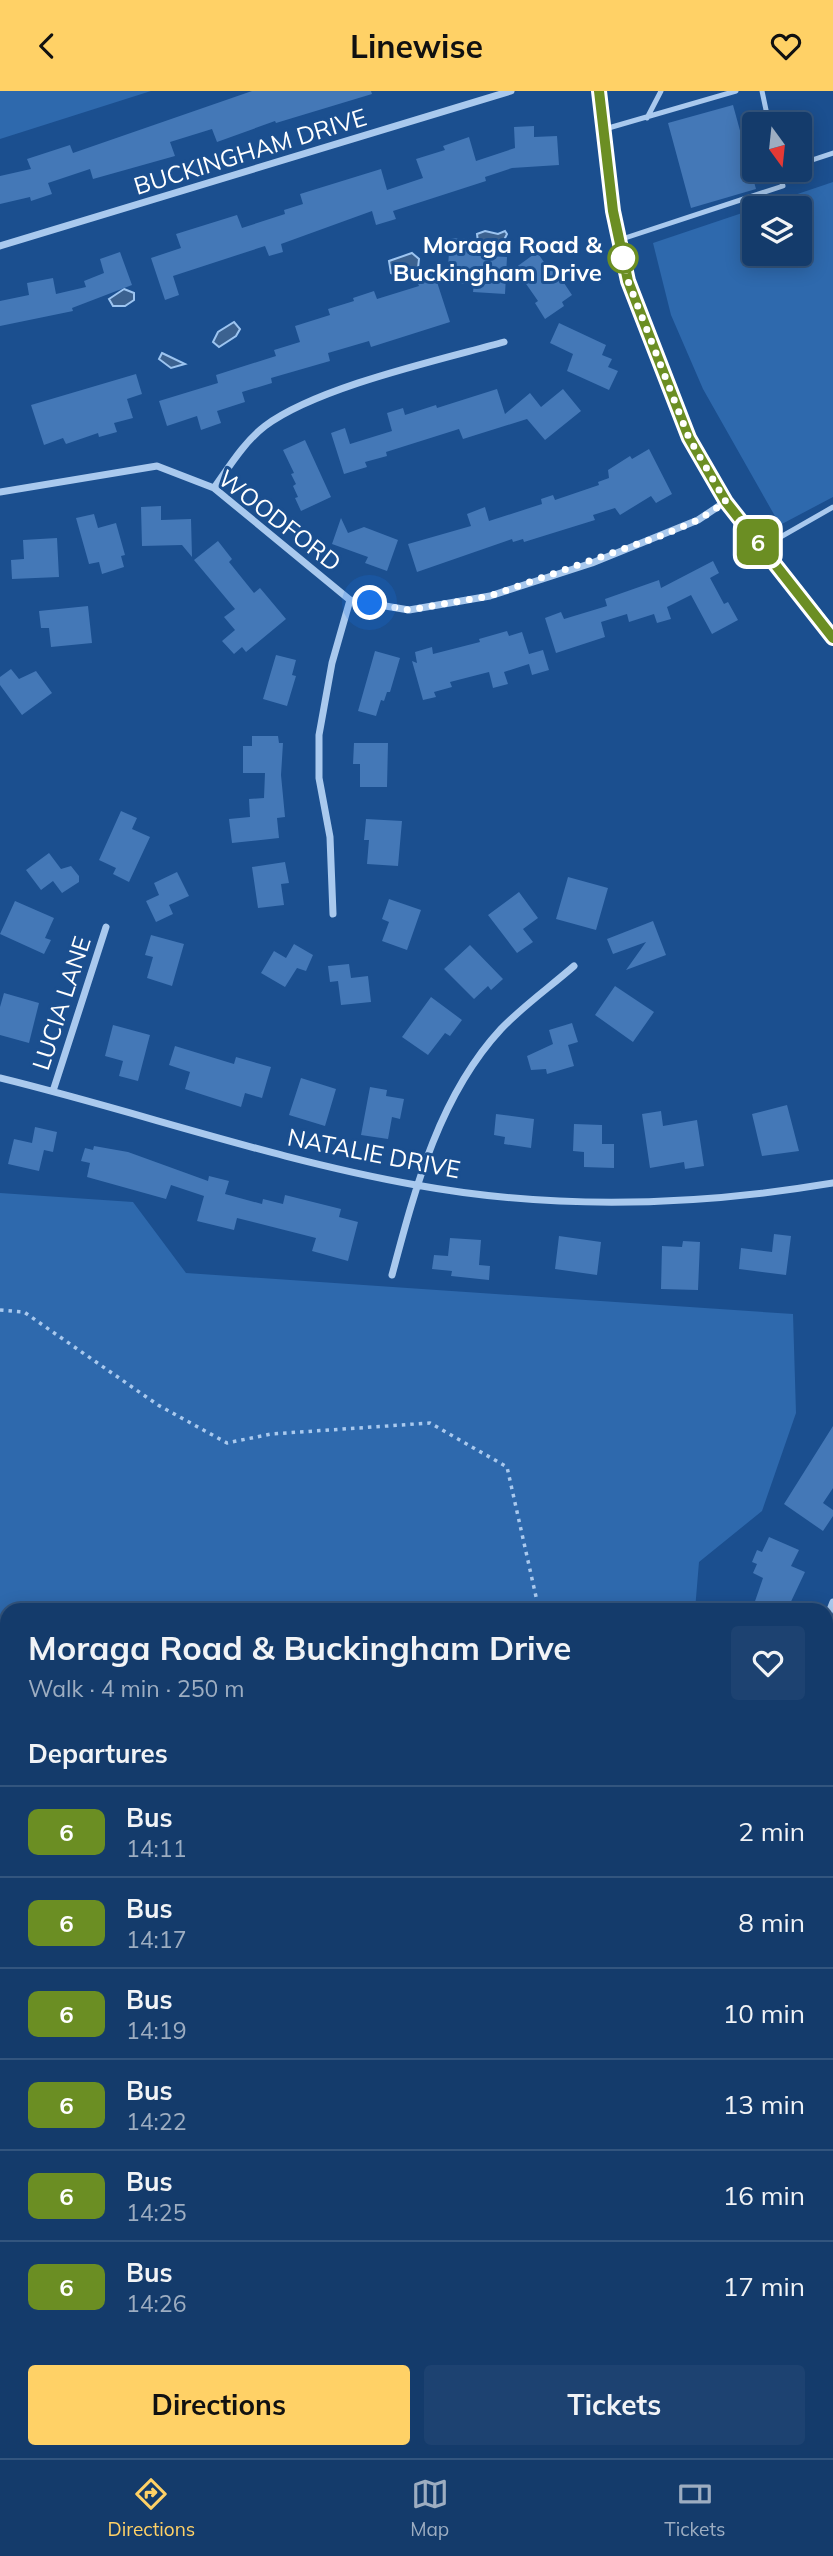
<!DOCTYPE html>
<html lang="en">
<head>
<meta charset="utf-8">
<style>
  :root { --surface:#143b6b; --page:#1d4271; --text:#f1f3f6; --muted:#9dadc1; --line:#33557e; --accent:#ffd166 }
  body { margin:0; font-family:Mulish,sans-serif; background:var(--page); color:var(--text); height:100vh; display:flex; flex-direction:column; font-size:26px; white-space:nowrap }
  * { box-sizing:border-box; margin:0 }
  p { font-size:23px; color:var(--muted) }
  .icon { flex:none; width:38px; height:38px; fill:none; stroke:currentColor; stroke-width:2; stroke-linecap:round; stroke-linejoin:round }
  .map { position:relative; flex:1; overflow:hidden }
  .sheet { position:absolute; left:0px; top:1512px; width:833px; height:856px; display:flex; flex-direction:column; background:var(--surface); border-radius:21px 21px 0 0; box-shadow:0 4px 18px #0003,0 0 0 2px var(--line) }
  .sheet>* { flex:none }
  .badge { padding:0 14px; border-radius:10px; font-size:24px; line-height:46px }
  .needle { width:46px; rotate:165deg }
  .controls { position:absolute; left:742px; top:21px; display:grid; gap:14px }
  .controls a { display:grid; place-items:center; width:70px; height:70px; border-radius:7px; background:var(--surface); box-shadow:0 4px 18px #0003,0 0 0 2px var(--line); font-size:35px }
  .you { position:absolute; width:35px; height:35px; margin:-18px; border:5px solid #fff; border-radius:50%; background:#1a73e8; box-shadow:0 0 0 10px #1a73e833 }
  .map>.badge { position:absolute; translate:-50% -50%; box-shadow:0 0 0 4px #fff }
  h2 { padding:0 28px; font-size:26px; line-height:63px }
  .round { display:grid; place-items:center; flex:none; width:74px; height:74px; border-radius:7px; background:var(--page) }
  .overview { display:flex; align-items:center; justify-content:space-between; height:119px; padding:0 28px }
  h1 { font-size:33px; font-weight:700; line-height:52px }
  .button { display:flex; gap:14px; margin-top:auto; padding:14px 28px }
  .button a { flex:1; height:80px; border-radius:7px; background:var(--accent); color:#111; font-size:28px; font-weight:700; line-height:80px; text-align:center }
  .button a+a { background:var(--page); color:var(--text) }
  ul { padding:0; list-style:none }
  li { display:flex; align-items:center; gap:21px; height:91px; padding:0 28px; border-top:2px solid var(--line) }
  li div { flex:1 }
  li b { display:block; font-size:26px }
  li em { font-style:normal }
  li .badge { min-width:77px; font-weight:700; text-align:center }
  header { display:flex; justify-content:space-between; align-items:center; height:91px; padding:0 28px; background:var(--accent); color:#111; font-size:32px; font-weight:700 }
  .tabs { display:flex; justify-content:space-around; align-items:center; height:98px; border-top:2px solid var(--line); background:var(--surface); font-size:19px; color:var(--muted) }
  .tabs a { display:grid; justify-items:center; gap:4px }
  .tabs .selected { color:var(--accent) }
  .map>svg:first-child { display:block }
  .green { fill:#2e69ad }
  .water { fill:#3c6290; stroke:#9cc4f0; stroke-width:2 }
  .building { fill:#4478b7 }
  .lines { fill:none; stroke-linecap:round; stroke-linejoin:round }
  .path { stroke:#a9c9ee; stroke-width:3.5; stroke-dasharray:3.5 5; stroke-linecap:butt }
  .lane { stroke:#a9c9ee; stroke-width:5 }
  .street { stroke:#a9c9ee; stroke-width:7 }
  .secondary { stroke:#d6e6fa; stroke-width:14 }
  .line-casing { stroke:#fff; stroke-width:16 }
  .line { stroke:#6b8e23; stroke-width:10 }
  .walk { stroke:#fff; stroke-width:7; stroke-dasharray:0 12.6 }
  .stop-dot { fill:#fff; stroke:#6b8e23; stroke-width:3.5 }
  .labels { text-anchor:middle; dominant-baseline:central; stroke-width:6; stroke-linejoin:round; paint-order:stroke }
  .street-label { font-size:24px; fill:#fff; stroke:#1b4f8f }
  .stop-label { font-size:24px; font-weight:bold; fill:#fff; stroke:#1b4f8f; text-anchor:end }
</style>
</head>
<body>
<header><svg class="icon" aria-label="back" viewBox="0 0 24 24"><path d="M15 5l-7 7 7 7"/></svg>Linewise<svg class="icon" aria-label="heart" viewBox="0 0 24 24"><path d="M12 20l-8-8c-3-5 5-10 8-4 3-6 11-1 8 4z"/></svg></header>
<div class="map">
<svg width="833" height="2367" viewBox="0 0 833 2367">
  <rect width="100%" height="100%" fill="#1b4f8f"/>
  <path class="green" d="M0,0H151L0,48Z
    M833,91V406L780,434L703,298L671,224L653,152L754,118V163H800V117H756Z
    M0,1102L133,1111L186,1182L793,1223L796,1322L762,1420L699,1471L695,1519H7V2361H128L122,2367H0Z
    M826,1857L833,1949L826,1953Z"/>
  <path class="water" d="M485,140L498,143L505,140L507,143L501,155L494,156L488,151H478L477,143Z
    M412,162L419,168L418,177L395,184L391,182L389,170Z
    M124,198L134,202V209L125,215H113L109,208Z
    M234,231L240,238L236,245L219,256L213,251L218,241Z
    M162,262L185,273L171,277L159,268Z"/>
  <path class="building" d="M252,0H371L372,3L276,32L275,30L217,51L212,38L170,51L175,65L93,88L90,78L48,92L52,103L31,110L30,106L0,113V85L31,78L27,68L70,54L73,62Z
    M733,14L756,98L691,117L668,32Z
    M534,35V46L557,45L559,74L512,77L485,86L486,90L393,120L396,128L376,134L372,120L281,153L283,161L269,165L265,155L173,185L179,204L165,209L151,167L181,157L176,143L237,124L242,137L285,123L284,119L303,113L300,103L381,78L387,99L423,87L416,68L445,59L443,55L469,46L476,70L515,57L514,36Z
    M450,147L470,148L469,164L507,166L505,203L473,201L474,193L437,191L450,231L371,256L369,250L328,262L330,270L271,287L272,292L242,301L245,311L217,320L221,332L201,339L197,325L167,335L159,310L218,292L216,284L276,265L274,259L300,251L295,235L330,224L328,218L354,210L353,207L374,200L377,208L419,195L417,190L408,188L448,176Z
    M120,161L132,194L72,217L73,220L0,235V210L29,204L27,192L53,187L56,203L86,196L84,190L104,182L100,168Z
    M537,161L550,180L554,177L572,204L562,211L564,215L545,228L535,212L538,210L515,177Z
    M559,232L606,254L602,264L612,268L608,276L618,280L609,299L567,280L573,263L550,252Z
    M136,283L142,303L127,308L133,327L114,332L117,341L99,346L98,342L66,353L63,347L44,354L31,314Z
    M497,298L505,323L530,302L541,316L563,298L581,320L545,349L527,328L463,348L459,338L386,361L387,365L365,371L367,376L344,383L331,342L345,337L350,353L392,340L387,322L403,317L405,324L436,314L437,317Z
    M305,349L331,406L301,420L295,407L298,406L293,395L296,393L291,383L294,382L283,359Z
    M649,358L672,403L656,412L651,405L620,424L615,417L593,424L595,429L524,451L523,448L513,451L512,448L417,481L408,453L471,435L467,423L485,416L489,430L542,413L541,408L553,404L555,409L599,394L598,391L609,387L608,379L630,365L632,368Z
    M161,415V429L191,428L192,466L182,454L142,455L141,416Z
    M94,423L98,437L116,432L125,464L121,465L124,476L102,483L99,471L89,473L76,427Z
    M341,427L348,442L364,436L398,449L387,480L365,472L368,466L332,453Z
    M57,447L59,486L12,488L11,469L24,468L23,449Z
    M218,450L232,468L229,471L254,502L260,497L286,528L246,561L242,556L234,563L222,550L235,539L224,526L235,518L194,469Z
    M713,470L719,482L710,487L724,513L728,511L738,529L712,543L691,504L667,516L671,528L657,532L654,523L629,531L627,523L601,531L605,546L556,562L545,527L561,521L564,528L607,515L605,508L659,489L661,497Z
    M88,515L92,552L51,556L49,537H41L39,520Z
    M507,540L509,545L522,541L529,563L543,559L549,579L532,584L529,573L504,581L508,593L493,597L489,581L450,591L452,596L434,601L436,606L423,609L412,570L417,572L415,561L432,556L433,563L480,551L479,548Z
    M375,560L400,567L390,601H387L384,610L381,609L376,625L358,620Z
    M276,564L296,569L292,584L296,585L287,615L263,608Z
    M11,578L19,588L36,580L52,602L22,624L0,594V586Z
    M252,645H278L279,652H283L281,684L285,726L277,727L279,747L232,752L229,728L250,726L249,708L264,707L265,682H243V655H252Z
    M354,652H388L387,696H360V673H353Z
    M121,720L137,727L132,738L150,746L129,791L113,783L116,777L99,769Z
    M366,728L402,730L398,775L367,773L369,749H364Z
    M49,762L61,778L71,775L79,785V791L62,802L53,790L41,799L26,779Z
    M285,771L289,792L281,793L284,814L258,817L252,776Z
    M177,781L189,805L169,814L173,823L156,831L146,810L159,804L154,792Z
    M568,786L608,797L596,839L556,828Z
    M519,801L538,827L523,838L533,851L517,862L488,824Z
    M389,808L421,819L407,859L382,850L389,831L382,828Z
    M15,810L54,827L45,847L51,849L44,863L0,843Z
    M653,830L666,864L626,879L646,851L613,863L607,848Z
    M151,844L184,853L172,895L147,887L153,866L145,864Z
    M294,853L313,864L306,880L297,877L285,896L261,882L274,860L286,867Z
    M470,854L503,888L491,899L488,895L474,908L444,878Z
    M349,873L351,887L368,885L371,911L341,914L338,890L330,891L328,875Z
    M615,895L654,921L633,951L595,924Z
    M4,902L39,912L29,952L0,944V916Z
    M431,906L462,929L450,945L445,942L428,964L402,946Z
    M572,932L578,951L568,954L574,975L547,983L546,978L531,979L527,965L553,953L549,939Z
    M113,934L150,944L138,990L119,985L123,970L105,965Z
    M175,955L234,973L236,966L271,976L262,1007L245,1002L241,1016L185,998L190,981L169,974Z
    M301,987L336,998L325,1035L289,1024Z
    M370,996L387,999L386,1005L404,1008L400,1028L392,1026L388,1048L361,1044Z
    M787,1014L799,1060L762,1065L752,1023Z
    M661,1020L663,1035L697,1029L704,1075L685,1078L684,1071L650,1077L642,1023Z
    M496,1023L534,1028L531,1057L504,1053L505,1046L494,1044Z
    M574,1033L602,1034V1053H614V1077L584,1076V1061L573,1060Z
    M35,1036L57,1041L53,1061L44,1059L39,1080L8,1073L14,1048L32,1052Z
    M94,1055L128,1061L208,1090L209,1085L229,1090L225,1103L262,1113L263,1108L283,1113L285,1104L341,1118L339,1126L358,1131L348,1170L312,1160L316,1147L237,1127L234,1139L197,1130L204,1105L171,1094L166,1108L87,1086L90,1072L81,1070L85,1057L93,1059Z
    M774,1143L791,1145L786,1184L739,1178L741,1157L772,1161Z
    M559,1145L601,1151L597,1184L555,1178Z
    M450,1147L481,1149L479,1174L490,1175L489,1189L451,1185L452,1180L432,1178L434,1164L448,1165Z
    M683,1150L700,1151L698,1199L661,1198L662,1155L682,1156Z
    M833,1335V1397L823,1412L833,1419V1425L823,1440L784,1413Z
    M769,1446L799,1459L791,1475L805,1481L787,1519H752L763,1487L753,1482L757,1473L752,1471L757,1459L762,1461Z"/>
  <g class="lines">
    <path class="path" d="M0,1219L24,1221L158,1314L227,1352L271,1343L430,1332L507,1376L539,1519
      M826,1684L833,1687
      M826,1861L833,1854
      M826,2088L833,2087
      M826,2207L833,2218
      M306,2367L312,2361"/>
    <path class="lane" d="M762,0L769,33
      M647,27L661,0
      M605,38L736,0
      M800,73L833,62
      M619,149L783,95L778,79
      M763,456L833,416"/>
    <path class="street" d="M0,155L511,0
      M214,397C229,376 244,351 265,335C317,296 439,269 504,251
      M0,401L157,375L214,397L350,509L409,519L490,505L592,472L698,429L725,411
      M333,823L330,746L319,687V644L332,572L350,509
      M0,987C139,1021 275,1069 416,1094C553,1119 696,1115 833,1092
      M53,1000L106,836
      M392,1184C415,1098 439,1005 501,938C523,915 550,896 574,875
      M826,1529L833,1511"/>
    <path class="secondary" d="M599,0L613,120L628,190L689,347L726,411L833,546"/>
  </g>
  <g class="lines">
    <defs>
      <path id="line" d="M599,0L613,120L628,190L689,347L726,411L833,547"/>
    </defs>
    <use href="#line" class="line-casing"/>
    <use href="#line" class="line"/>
    <path class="walk" d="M370,512L409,519L490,505L663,444L698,429L726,411L689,347L628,190L623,167"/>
  </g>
  <circle class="stop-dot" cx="623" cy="167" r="14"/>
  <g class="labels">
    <g class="street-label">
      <text transform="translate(250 60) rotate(-17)">BUCKINGHAM DRIVE</text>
      <text transform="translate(280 429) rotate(38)">WOODFORD</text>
      <text transform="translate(61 912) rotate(-72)">LUCIA LANE</text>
      <text transform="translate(374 1062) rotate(11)">NATALIE DRIVE</text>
    </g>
    <g class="stop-label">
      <text x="602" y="153">Moraga Road &amp;<tspan x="602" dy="28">Buckingham Drive</tspan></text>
    </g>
  </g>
</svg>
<div class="controls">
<a><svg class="needle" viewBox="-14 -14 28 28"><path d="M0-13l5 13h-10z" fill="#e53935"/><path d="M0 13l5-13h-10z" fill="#9dadc1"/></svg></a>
<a><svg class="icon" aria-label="layers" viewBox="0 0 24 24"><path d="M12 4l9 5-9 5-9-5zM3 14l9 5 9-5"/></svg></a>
</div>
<div class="you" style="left:370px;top:512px"></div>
<b class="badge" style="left:758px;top:451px;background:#6b8e23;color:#fff">6</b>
<section class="sheet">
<div class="overview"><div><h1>Moraga Road &amp; Buckingham Drive</h1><p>Walk · 4 min · 250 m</p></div><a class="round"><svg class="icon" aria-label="heart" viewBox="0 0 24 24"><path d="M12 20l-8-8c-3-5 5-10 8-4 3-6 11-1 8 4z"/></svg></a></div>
<h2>Departures</h2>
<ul>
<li><span class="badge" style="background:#6b8e23;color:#fff">6</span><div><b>Bus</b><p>14:11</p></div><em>2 min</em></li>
<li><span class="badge" style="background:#6b8e23;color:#fff">6</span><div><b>Bus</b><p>14:17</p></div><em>8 min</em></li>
<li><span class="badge" style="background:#6b8e23;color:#fff">6</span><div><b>Bus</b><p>14:19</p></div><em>10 min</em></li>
<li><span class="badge" style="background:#6b8e23;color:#fff">6</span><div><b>Bus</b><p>14:22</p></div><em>13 min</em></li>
<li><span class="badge" style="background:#6b8e23;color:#fff">6</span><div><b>Bus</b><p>14:25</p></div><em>16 min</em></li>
<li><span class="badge" style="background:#6b8e23;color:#fff">6</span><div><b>Bus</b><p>14:26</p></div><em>17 min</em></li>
</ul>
<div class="button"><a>Directions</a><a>Tickets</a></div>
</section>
</div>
<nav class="tabs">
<a class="selected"><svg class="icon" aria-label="directions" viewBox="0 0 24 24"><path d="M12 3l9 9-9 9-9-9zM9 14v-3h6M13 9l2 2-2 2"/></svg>Directions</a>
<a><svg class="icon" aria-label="map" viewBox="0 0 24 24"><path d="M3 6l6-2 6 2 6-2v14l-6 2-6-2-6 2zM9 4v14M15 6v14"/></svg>Map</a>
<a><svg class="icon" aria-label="tickets" viewBox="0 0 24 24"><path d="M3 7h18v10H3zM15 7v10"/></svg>Tickets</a>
</nav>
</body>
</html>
